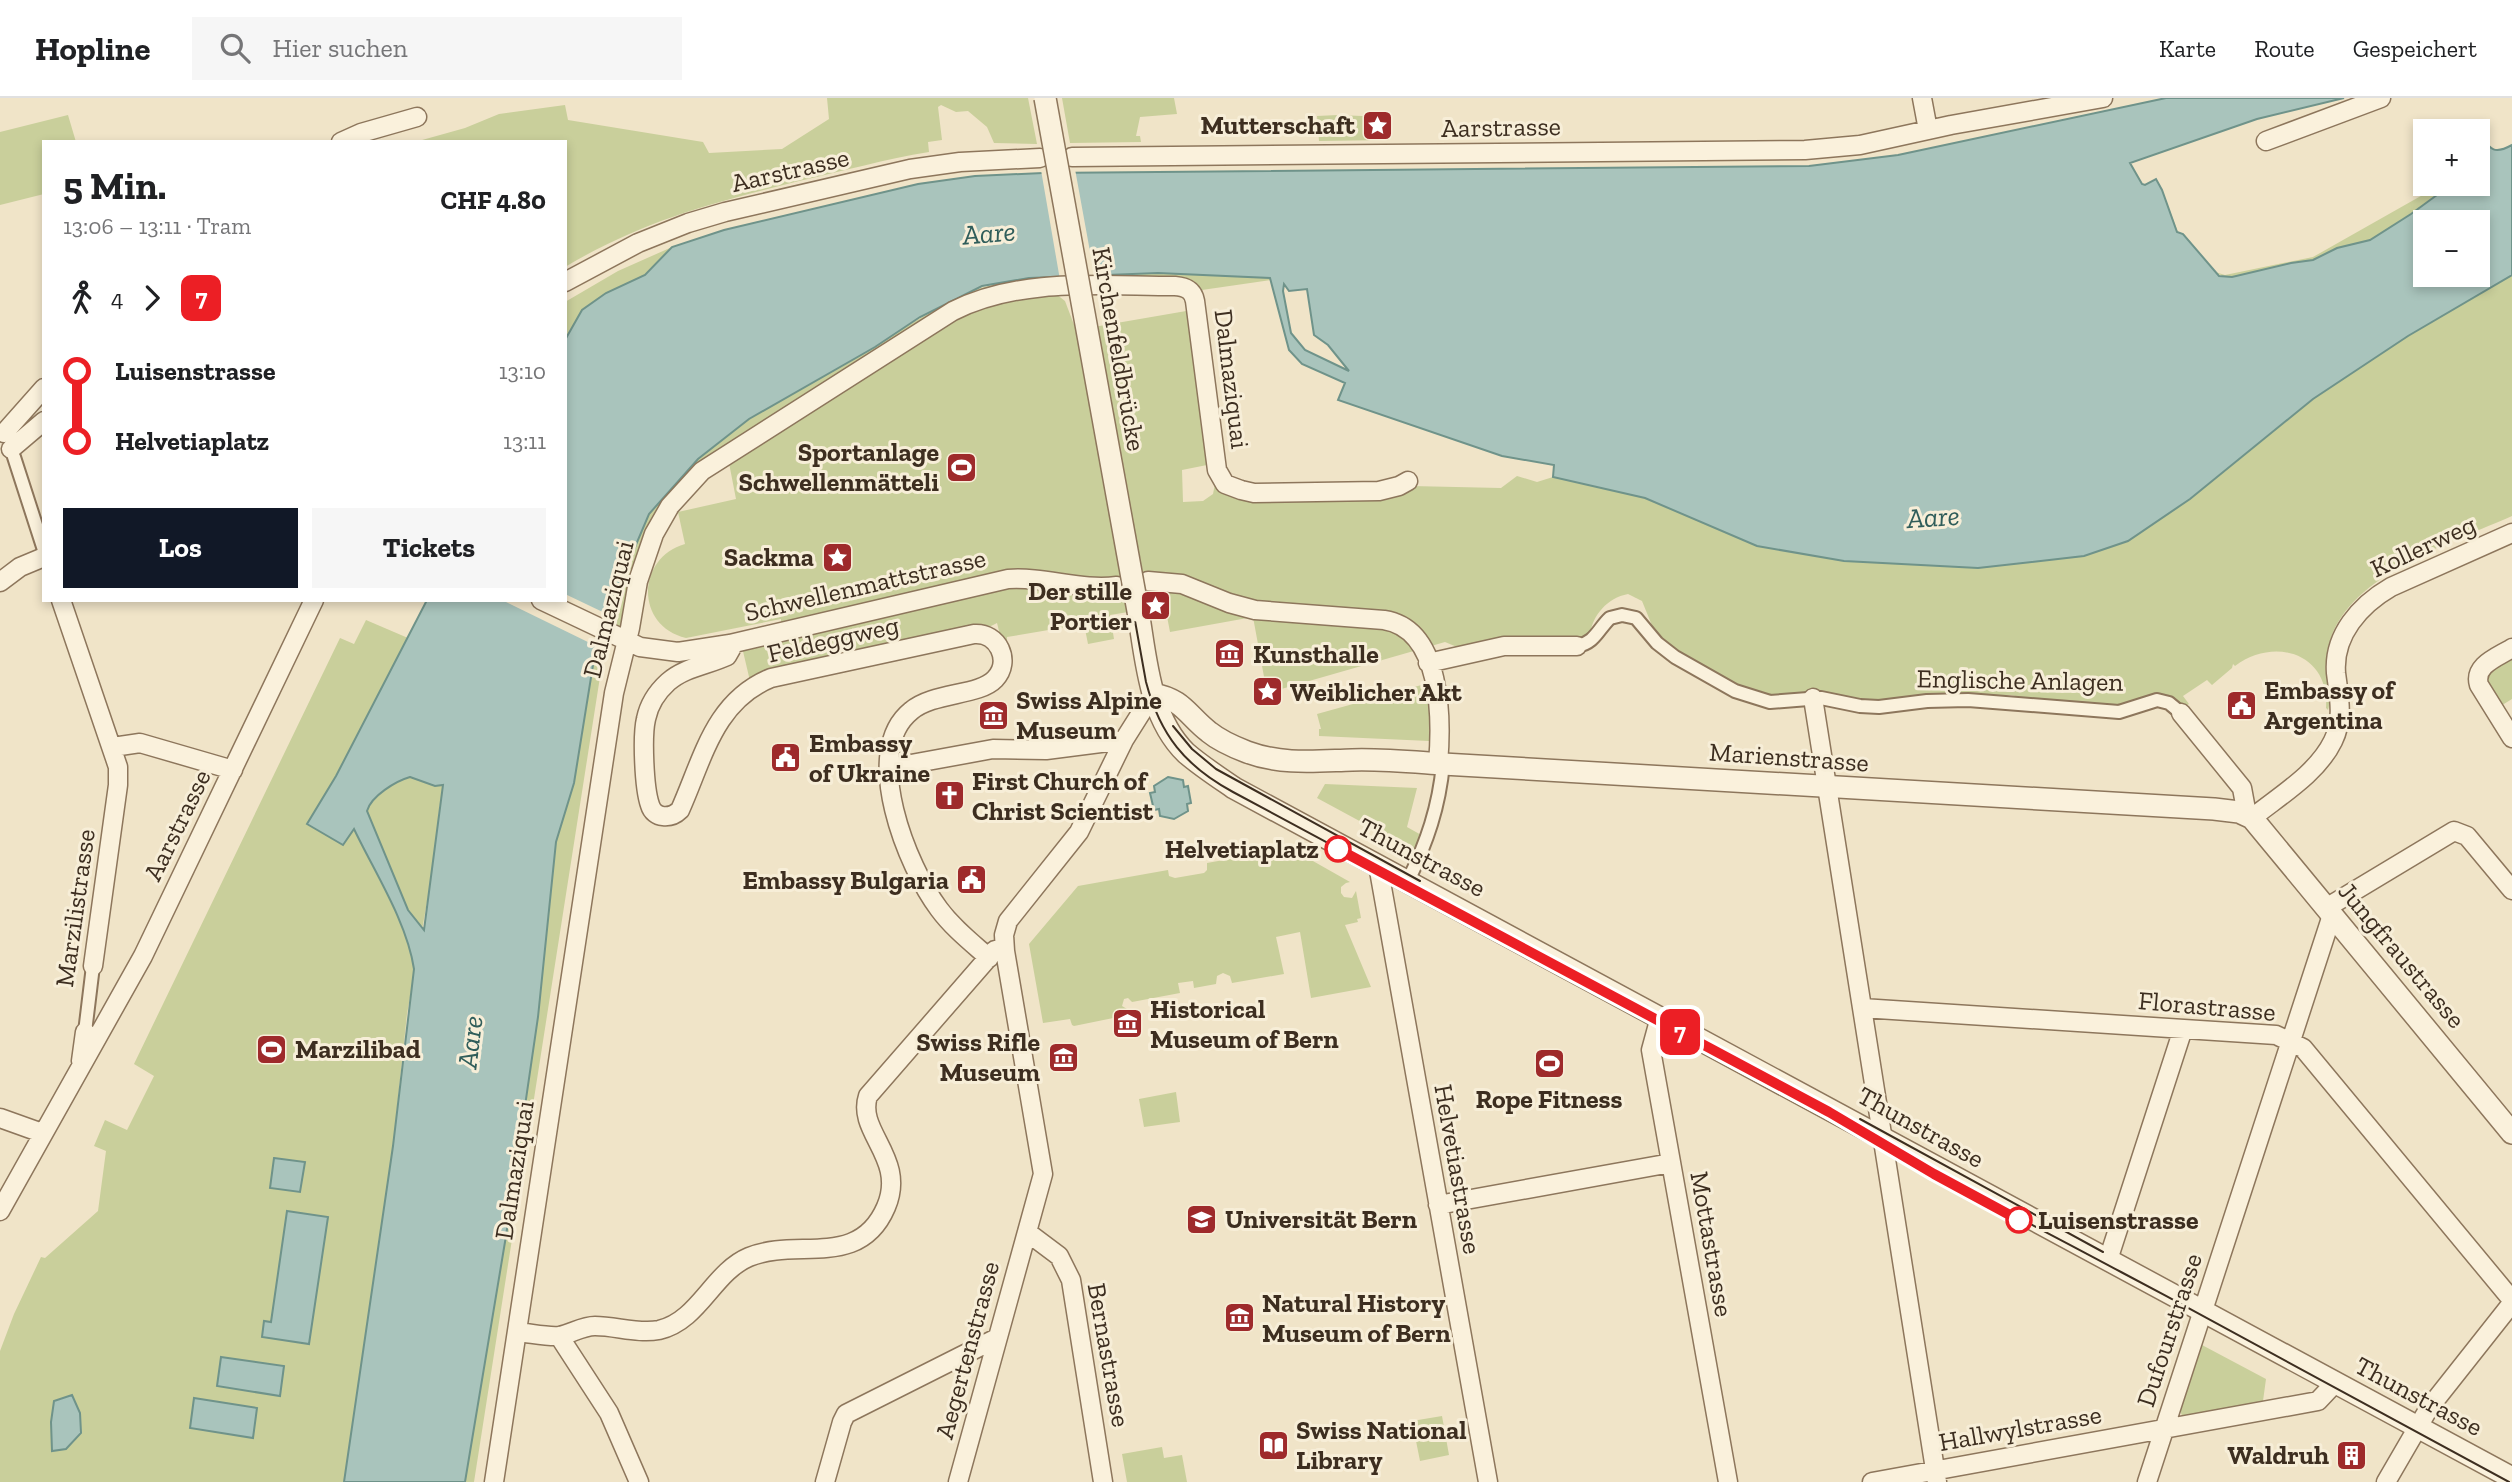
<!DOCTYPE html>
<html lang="de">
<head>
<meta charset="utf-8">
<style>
  :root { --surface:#fff; --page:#f6f6f6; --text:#202124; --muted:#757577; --line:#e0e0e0; --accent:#111827 }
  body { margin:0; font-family:"Zilla Slab",serif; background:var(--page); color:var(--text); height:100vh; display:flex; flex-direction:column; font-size:26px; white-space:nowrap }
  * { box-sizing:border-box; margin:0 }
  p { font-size:23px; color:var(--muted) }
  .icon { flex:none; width:38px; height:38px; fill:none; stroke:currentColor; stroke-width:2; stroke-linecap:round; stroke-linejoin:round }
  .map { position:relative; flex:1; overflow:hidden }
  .side { position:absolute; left:42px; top:42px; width:525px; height:462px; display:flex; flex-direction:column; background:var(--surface); border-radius:0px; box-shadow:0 4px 10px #0003 }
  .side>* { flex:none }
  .badge { padding:0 14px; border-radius:10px; font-size:24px; line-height:46px }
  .controls { position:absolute; left:2413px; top:21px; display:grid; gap:14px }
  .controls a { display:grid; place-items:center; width:77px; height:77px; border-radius:0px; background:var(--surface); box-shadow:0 4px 10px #0003; font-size:35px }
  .map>.badge { position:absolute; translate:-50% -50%; box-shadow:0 0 0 4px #fff }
  .legs { display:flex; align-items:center; gap:10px; height:77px; padding:0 21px; font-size:23px }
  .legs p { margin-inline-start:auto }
  .overview { display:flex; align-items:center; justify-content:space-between; height:119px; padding:0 21px }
  h1 { font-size:38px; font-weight:700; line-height:52px }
  .button { display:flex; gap:14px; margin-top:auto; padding:14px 21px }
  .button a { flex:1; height:80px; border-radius:0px; background:var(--accent); color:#fff; font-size:28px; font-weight:700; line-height:80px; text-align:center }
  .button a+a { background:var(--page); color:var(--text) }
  ul { padding:0 21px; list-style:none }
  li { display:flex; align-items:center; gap:24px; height:70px; font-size:26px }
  li i { display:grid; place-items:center; width:10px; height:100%; margin:0 9px; background:currentColor }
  li i::after { content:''; width:18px; height:18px; margin:-9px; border:5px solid; border-radius:50%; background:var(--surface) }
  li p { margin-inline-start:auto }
  li:first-child i { background:linear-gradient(#0000 50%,currentColor 0) }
  li:last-child i { background:linear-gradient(currentColor 50%,#0000 0) }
  header { display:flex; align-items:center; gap:42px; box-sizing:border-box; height:98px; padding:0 35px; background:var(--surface); border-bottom:2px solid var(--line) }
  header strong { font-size:33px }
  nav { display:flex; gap:38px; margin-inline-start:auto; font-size:24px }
  .search { width:490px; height:63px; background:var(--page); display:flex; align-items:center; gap:18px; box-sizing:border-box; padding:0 24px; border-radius:0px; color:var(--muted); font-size:26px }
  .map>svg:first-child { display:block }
  .green { fill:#c9cf9b }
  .water { fill:#a9c4bc; stroke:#6f938a; stroke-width:2; fill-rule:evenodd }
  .pier { fill:#f0e4c8 }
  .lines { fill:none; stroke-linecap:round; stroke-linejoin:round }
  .pedestrian-casing { stroke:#8d765c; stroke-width:16 }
  .minor-casing { stroke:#8d765c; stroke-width:21 }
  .tertiary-casing { stroke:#8d765c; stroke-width:24 }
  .pedestrian { stroke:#faf1dc; stroke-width:12 }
  .minor { stroke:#faf1dc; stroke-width:18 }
  .tertiary { stroke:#faf1dc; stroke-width:21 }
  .tram { stroke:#3d2e20; stroke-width:2 }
  .tertiary-bridge-casing { stroke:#8d765c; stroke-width:24; stroke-linecap:butt }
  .tertiary-bridge { stroke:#faf1dc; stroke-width:21 }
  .line-1-casing { stroke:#fff; stroke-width:16 }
  .line-1 { stroke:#ec1f25; stroke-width:10 }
  .stop-1-dot { fill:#fff; stroke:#ec1f25; stroke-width:3.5 }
  .labels { text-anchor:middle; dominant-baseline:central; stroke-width:6; stroke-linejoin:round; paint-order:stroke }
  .poi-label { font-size:26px; font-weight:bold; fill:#3d2e20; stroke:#f7eed8; text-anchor:start }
  .street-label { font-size:26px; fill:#3d2e20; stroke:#f7eed8 }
  .stop-label { font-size:26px; font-weight:bold; fill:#3d2e20; stroke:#f7eed8; text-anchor:end }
  .water-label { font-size:28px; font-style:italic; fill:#2f5d5a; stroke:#f7eed8 }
</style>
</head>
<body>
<header>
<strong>Hopline</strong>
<div class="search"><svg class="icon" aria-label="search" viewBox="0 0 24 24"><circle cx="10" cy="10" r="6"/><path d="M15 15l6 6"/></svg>Hier suchen</div>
<nav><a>Karte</a><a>Route</a><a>Gespeichert</a></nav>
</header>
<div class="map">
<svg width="2512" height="1384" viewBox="0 0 2512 1384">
  <rect width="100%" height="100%" fill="#f0e4c8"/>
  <path class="green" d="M827,0H1028L1037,46L994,45L987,29L968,13L956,14L941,7L938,9L942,42L928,44L929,54C886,61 843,73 799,83C712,105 644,122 565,169V44H415L465,30L499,16L565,7L568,22L703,44L709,55L782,51L829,21Z
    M1062,0H1174L1177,16L1140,19L1136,38H1140L1141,44L1070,45Z
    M68,17L76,44H44V96L0,107V34Z
    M1338,17L1386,19L1389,42L1319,43L1317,18Z
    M2156,81L2162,92L2177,134L2184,136L2215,174L2225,177L2313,159L2442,86H2452L2411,116L2370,142L2337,150L2313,162L2291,165L2228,180L2216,175L2178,134L2162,92Z
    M672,149L645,177L606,195L582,212L565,242V204L618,173Z
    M1158,175L1271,180V182L1195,193H985L658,411L643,441L645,442L623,531L609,524L602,543L605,547L474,1384H465L506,1138L538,919L556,744L574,685L598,536L634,448L649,416L698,361L749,321L958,198C1020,172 1092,177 1158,175Z
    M2512,177V418C2454,444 2350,476 2330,543C2327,553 2325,564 2326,575C2327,587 2332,600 2328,612L2326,610C2330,556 2275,538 2235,568L2233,566L2232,570L2212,587L2207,582L2183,598L2189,606L2180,612L2170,604L2124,613L2064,608L2011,597L1929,598L1886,606L1792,602L1736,592L1665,543L1653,530L1642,503L1628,496C1607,500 1593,517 1590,536L1583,542H1495L1457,549L1445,544L1267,595L1253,519L1170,534L1165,508L1110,517L1114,541L1088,546L1084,526L1007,539V545H1005L1001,541L997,525L987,530L750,583L742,549L781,526V521L686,540C635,528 636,460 685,446L678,414L736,401L729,365L967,213L989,205L1056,196L1065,203L1076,232L1192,212L1207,367L1182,372L1183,404L1203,403L1213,396L1215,386L1232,398L1253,403L1411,388L1501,390L1517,378L1537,384L1553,379L1645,400L1757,448L1844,463L1978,470L2084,458L2128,443L2190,401L2313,301L2408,238Z
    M366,522L408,540L455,606L439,713L434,765L407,916L393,1048L344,1384H0V1253L14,1216L41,1159L45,1160L98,1113L106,1053L94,1048L105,1022L127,1032L154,978L134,966L340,540L354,546Z
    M2512,557V601L2499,609L2484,584V575Z
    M1425,586L1430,607L1429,643L1319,638V631H1321L1317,616Z
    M1325,686L1417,690L1407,729L1423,738L1415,753L1317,700Z
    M1290,750L1350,784L1346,785L1341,789V795L1344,799L1352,800L1356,793L1361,820L1357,821L1358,824L1345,827L1371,889L1311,900L1300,834L1276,839L1284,876L1232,885L1230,878L1223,875L1217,878L1216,886L1194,890L1193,883L1178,885L1180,895L1132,904L1128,900L1124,901L1122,908L1127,911L1128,917L1074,928L1072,927L1070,921L1043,925L1029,846L1078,788L1168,772L1169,778L1175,780L1204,775L1207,772V765Z
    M1176,994L1180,1024L1144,1029L1139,1001Z
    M2202,1247L2266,1281L2263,1303L2182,1318L2180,1312Z
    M1442,1318L1449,1357L1420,1363L1412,1323Z
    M1162,1349L1164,1360L1182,1357L1187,1384H1127L1122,1356Z"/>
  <path class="water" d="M2166,0H2344L2257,21L2130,65L2142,86L2145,87L2156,81L2162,92L2177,134L2183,136L2219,178L2232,179L2291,165L2313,162L2337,150L2370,142L2411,116L2452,86H2478V34C2490,50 2492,58 2512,47V177L2408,238L2313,301L2190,401L2128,443L2084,458L1978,470L1844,463L1757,448L1645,400L1553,379L1554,367L1502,358L1338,302L1345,285L1302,266L1289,252L1270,180L1158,175L1029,180L982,188L920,219L875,249L749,321L698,361L649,416L598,536L574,685L556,744L538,919L506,1138L465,1384H344L393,1048L414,871C407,824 375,775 354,731L343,747L307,726L336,678L427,502H565V242L582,212L606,195L645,177L672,149L724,132L918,86L975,78L1043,75L1809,68L1898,57ZM2426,124H2478V177H2426ZM1284,186L1289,193L1307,191L1314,237L1328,247L1349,273L1305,252L1291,235L1283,193ZM410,679L435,688L443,687L424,832L408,812L367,713C371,698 396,683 410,679Z
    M1168,679L1183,682L1184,689L1188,688L1191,705L1187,706L1188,713L1174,721L1160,718L1159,711L1154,712L1150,695L1155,694L1154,688Z
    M274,1060L305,1064L300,1094L270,1090Z
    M287,1113L328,1119L309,1246L262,1239L264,1223L271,1224Z
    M221,1259L284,1268L280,1298L217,1288Z
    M72,1297L80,1315L81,1335L66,1351L52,1353L51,1324L54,1303Z
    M194,1300L257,1310L253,1340L190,1330Z"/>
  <path class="pier" d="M1075,71L1095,181L1060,182L1041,72Z
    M565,496L609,517L594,547L502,502H565Z"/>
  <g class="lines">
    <defs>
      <path id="pedestrian" d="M14,359L44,452
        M1577,548C1595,545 1598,531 1610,520L1622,517L1636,520L1657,545L1675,559L1735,593L1770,604L1821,600L1860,608L1879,609L1927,603L1968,602L2119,614L2157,602L2169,605L2181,615
        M1408,783C1427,744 1439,709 1443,666
        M85,934L93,868"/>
      <path id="minor" d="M1922,0L1928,32
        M2266,43L2381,0
        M341,44L361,35L417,19
        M1072,59L1805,52L1860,47L1951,27L2103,0
        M565,184L638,145L688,125L725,114L910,71L960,64L1040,60
        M4,335L44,290
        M11,351L44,323
        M1148,483L1182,486L1229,505L1255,512L1384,522C1442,531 1442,621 1438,666
        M0,484L20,469L44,459
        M61,502L118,669V687L93,868
        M541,502L640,549L678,554L730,546L1008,481C1045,478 1081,493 1117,488
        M730,546L731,551L727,558C708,567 685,569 668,584C657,594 649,606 646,621C642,638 644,690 650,707C654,721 671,721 680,712C703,661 714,603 771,580L974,536C998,534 1012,563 995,581C979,598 933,594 911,613C860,654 908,770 939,811C953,830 971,844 989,860
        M2512,550C2498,559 2473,567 2479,587L2512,640
        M1428,565L1504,548H1577
        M1813,600L1937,1384
        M2181,615L2242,690L2247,717
        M113,649L140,645L233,672
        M889,670L993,651L1046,652L1124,642
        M2252,720C2279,698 2317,676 2333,643C2344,621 2339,599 2336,575C2333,537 2360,507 2391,489L2512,435
        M1378,767L1488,1384
        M2326,810L2454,733L2467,738L2512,792
        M1862,910L2276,937L2303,950L2512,1202
        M1660,919L1651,952L1728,1384
        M81,963L85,934
        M0,1020L42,1035
        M1438,1107L1671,1065
        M0,1113L143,858L314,502
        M1027,1134L1059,1158L1071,1182L1103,1384
        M2108,1162L2183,931
        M517,1234C530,1235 546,1239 559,1238C571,1236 582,1228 595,1228C616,1228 638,1236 659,1232C699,1223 713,1174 749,1159C797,1139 859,1172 886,1109C907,1060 856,1034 868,998L995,852
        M559,1238L609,1315L639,1384
        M494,1384L614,595L630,530L638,483L654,436L670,408L702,373L953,213C1021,179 1101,188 1175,188C1186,189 1193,192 1195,203L1217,372L1225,386L1241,392L1254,395L1379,393L1399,388L1408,383
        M825,1384L842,1324L846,1316L997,1240
        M958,1384L1043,1076L1005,853L1004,837L1008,823L1079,734L1124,642L1153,596
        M1872,1384L2318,1303L2335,1285
        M2147,1384L2332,817
        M2386,1384L2429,1310L2512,1205"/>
      <path id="tertiary" d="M1138,513C1146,560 1149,619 1186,655C1201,668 1218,679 1234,690L2512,1380
        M1153,596C1183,601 1188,618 1209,634C1220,643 1234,649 1247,654C1282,667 1316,663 1352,662C1382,661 1413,664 1443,666L2214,711L2239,714L2252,720L2512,1035"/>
    </defs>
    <use href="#pedestrian" class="pedestrian-casing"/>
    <use href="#minor" class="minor-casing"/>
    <use href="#tertiary" class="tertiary-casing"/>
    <use href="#pedestrian" class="pedestrian"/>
    <use href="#minor" class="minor"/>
    <use href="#tertiary" class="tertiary"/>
    <path class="tram" d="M1041,0L1146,584C1160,637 1185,668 1233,694L1851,1026C1939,1080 2030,1125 2121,1174C2251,1243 2380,1314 2509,1384
      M1173,628L1192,651L1216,671L1420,783
      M1860,1021L2103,1154"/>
    <defs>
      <path id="tertiary-bridge" d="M1045,0L1138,513"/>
    </defs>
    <use href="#tertiary-bridge" class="tertiary-bridge-casing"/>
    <use href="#tertiary-bridge" class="tertiary-bridge"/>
  </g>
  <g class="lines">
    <defs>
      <path id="line-1" d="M1338,751L1829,1014L1934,1076L2019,1122"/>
    </defs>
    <use href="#line-1" class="line-1-casing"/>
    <use href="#line-1" class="line-1"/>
  </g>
  <defs>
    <symbol id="sight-square" viewBox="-11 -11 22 22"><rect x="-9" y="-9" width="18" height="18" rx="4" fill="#9e2a2b" stroke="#f7eed8"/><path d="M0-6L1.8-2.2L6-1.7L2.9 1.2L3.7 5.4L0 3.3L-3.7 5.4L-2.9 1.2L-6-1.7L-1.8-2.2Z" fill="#fff"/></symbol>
    <symbol id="stadium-square" viewBox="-11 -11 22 22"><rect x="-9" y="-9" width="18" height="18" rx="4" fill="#9e2a2b" stroke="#f7eed8"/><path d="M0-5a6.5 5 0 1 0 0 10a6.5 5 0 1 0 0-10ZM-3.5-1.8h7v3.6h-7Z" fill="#fff"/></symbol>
    <symbol id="museum-square" viewBox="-11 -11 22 22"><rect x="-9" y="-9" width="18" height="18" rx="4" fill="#9e2a2b" stroke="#f7eed8"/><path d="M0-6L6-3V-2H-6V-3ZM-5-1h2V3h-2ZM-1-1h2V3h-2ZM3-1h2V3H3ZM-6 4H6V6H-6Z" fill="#fff"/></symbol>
    <symbol id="civic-square" viewBox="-11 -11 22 22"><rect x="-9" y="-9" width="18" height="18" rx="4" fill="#9e2a2b" stroke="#f7eed8"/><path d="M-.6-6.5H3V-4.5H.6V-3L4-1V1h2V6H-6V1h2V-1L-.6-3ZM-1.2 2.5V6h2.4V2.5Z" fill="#fff"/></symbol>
    <symbol id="church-square" viewBox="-11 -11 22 22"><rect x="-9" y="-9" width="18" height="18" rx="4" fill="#9e2a2b" stroke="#f7eed8"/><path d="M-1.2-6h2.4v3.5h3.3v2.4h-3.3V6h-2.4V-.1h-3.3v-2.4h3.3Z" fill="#fff"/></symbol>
    <symbol id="university-square" viewBox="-11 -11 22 22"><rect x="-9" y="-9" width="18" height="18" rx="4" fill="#9e2a2b" stroke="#f7eed8"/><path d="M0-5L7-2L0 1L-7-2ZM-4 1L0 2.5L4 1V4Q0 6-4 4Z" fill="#fff"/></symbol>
    <symbol id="library-square" viewBox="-11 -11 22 22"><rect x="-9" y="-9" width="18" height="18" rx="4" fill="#9e2a2b" stroke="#f7eed8"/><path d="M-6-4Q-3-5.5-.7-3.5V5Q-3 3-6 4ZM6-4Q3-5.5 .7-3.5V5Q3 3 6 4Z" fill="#fff"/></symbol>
    <symbol id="building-square" viewBox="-11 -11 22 22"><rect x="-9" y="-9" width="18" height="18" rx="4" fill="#9e2a2b" stroke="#f7eed8"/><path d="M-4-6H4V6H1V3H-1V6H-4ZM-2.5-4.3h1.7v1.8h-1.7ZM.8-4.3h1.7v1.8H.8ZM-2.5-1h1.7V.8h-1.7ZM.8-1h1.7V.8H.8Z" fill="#fff"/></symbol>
  </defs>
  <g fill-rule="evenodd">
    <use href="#sight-square" x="1360" y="10" width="35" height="35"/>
    <use href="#stadium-square" x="944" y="352" width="35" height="35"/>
    <use href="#sight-square" x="820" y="442" width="35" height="35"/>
    <use href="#sight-square" x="1138" y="490" width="35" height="35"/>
    <use href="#museum-square" x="1212" y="538" width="35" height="35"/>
    <use href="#sight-square" x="1250" y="576" width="35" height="35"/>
    <use href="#civic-square" x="2224" y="590" width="35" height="35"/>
    <use href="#museum-square" x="976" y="600" width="35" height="35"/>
    <use href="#civic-square" x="768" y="642" width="35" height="35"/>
    <use href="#church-square" x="932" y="680" width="35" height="35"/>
    <use href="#civic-square" x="954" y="764" width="35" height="35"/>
    <use href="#museum-square" x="1110" y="908" width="35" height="35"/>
    <use href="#stadium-square" x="254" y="934" width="35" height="35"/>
    <use href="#museum-square" x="1046" y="942" width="35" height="35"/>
    <use href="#stadium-square" x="1532" y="948" width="35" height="35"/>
    <use href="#university-square" x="1184" y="1104" width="35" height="35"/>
    <use href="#museum-square" x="1222" y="1202" width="35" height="35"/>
    <use href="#library-square" x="1256" y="1330" width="35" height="35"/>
    <use href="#building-square" x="2334" y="1340" width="35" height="35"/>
  </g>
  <g class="stop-1-dot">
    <circle cx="1338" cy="751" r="12"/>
    <circle cx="2019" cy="1122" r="12"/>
  </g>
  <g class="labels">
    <g class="poi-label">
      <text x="1355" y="27" text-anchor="end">Mutterschaft</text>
      <text x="939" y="354" text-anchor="end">Sportanlage<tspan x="939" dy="30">Schwellenmätteli</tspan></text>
      <text x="814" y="459" text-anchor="end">Sackma</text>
      <text x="1132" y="493" text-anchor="end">Der stille<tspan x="1132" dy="30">Portier</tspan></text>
      <text x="1253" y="556">Kunsthalle</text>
      <text x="2264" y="592">Embassy of<tspan x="2264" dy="30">Argentina</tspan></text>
      <text x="1290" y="594">Weiblicher Akt</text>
      <text x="1016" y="602">Swiss Alpine<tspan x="1016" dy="30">Museum</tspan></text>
      <text x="809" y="645">Embassy<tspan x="809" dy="30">of Ukraine</tspan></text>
      <text x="972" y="683">First Church of<tspan x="972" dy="30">Christ Scientist</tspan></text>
      <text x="949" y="782" text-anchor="end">Embassy Bulgaria</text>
      <text x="1150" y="911">Historical<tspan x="1150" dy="30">Museum of Bern</tspan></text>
      <text x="1040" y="944" text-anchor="end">Swiss Rifle<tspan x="1040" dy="30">Museum</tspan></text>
      <text x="295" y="951">Marzilibad</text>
      <text x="1549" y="1001" text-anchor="middle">Rope Fitness</text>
      <text x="1225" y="1121">Universität Bern</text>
      <text x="1262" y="1205">Natural History<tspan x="1262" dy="30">Museum of Bern</tspan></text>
      <text x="1296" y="1332">Swiss National<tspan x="1296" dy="30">Library</tspan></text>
      <text x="2329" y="1357" text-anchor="end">Waldruh</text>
    </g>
    <g class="street-label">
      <text transform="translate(1501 29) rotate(-1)">Aarstrasse</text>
      <text transform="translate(790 72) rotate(-13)">Aarstrasse</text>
      <text transform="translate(1119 251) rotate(80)">Kirchenfeldbrücke</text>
      <text transform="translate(1232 281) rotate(83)">Dalmaziquai</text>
      <text transform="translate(2423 448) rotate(-25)">Kollerweg</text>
      <text transform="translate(865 487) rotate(-13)">Schwellenmattstrasse</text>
      <text transform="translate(608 511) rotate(-76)">Dalmaziquai</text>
      <text transform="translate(833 541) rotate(-13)">Feldeggweg</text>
      <text transform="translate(2020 582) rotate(1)">Englische Anlagen</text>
      <text transform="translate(1789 659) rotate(4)">Marienstrasse</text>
      <text transform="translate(177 727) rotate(-64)">Aarstrasse</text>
      <text transform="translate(1422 759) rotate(28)">Thunstrasse</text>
      <text transform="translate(75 810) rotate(-82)">Marzilistrasse</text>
      <text transform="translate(2402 857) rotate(50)">Jungfraustrasse</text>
      <text transform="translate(2207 908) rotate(5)">Florastrasse</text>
      <text transform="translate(1921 1029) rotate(29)">Thunstrasse</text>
      <text transform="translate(1458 1071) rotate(80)">Helvetiastrasse</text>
      <text transform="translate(514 1072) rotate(-81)">Dalmaziquai</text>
      <text transform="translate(1712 1146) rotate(80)">Mottastrasse</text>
      <text transform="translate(2169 1232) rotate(-72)">Dufourstrasse</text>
      <text transform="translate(967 1252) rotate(-75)">Aegertenstrasse</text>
      <text transform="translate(1109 1257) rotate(80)">Bernastrasse</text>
      <text transform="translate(2419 1298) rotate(28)">Thunstrasse</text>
      <text transform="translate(2020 1330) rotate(-10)">Hallwylstrasse</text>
    </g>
    <g class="stop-label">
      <text x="1319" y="751">Helvetiaplatz</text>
      <text x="2038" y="1122" text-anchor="start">Luisenstrasse</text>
    </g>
    <g class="water-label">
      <text transform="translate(989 135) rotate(-5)">Aare</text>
      <text transform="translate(1933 419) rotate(-4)">Aare</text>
      <text transform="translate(470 944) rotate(-83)">Aare</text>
    </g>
  </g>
</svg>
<div class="controls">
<a>+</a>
<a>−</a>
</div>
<b class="badge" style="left:1680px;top:934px;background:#ec1f25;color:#fff">7</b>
<section class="side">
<div class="overview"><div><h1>5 Min.</h1><p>13:06 – 13:11 · Tram</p></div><b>CHF 4.80</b></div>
<div class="legs"><svg class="icon" aria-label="walk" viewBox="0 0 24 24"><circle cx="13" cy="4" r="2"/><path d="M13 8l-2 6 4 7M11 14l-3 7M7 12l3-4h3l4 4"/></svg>4<svg class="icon" aria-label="forward" viewBox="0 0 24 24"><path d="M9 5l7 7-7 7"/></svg><b class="badge" style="background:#ec1f25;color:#fff">7</b></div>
<ul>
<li><i style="color:#ec1f25"></i><b>Luisenstrasse</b><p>13:10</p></li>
<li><i style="color:#ec1f25"></i><b>Helvetiaplatz</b><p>13:11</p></li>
</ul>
<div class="button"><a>Los</a><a>Tickets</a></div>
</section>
</div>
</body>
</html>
